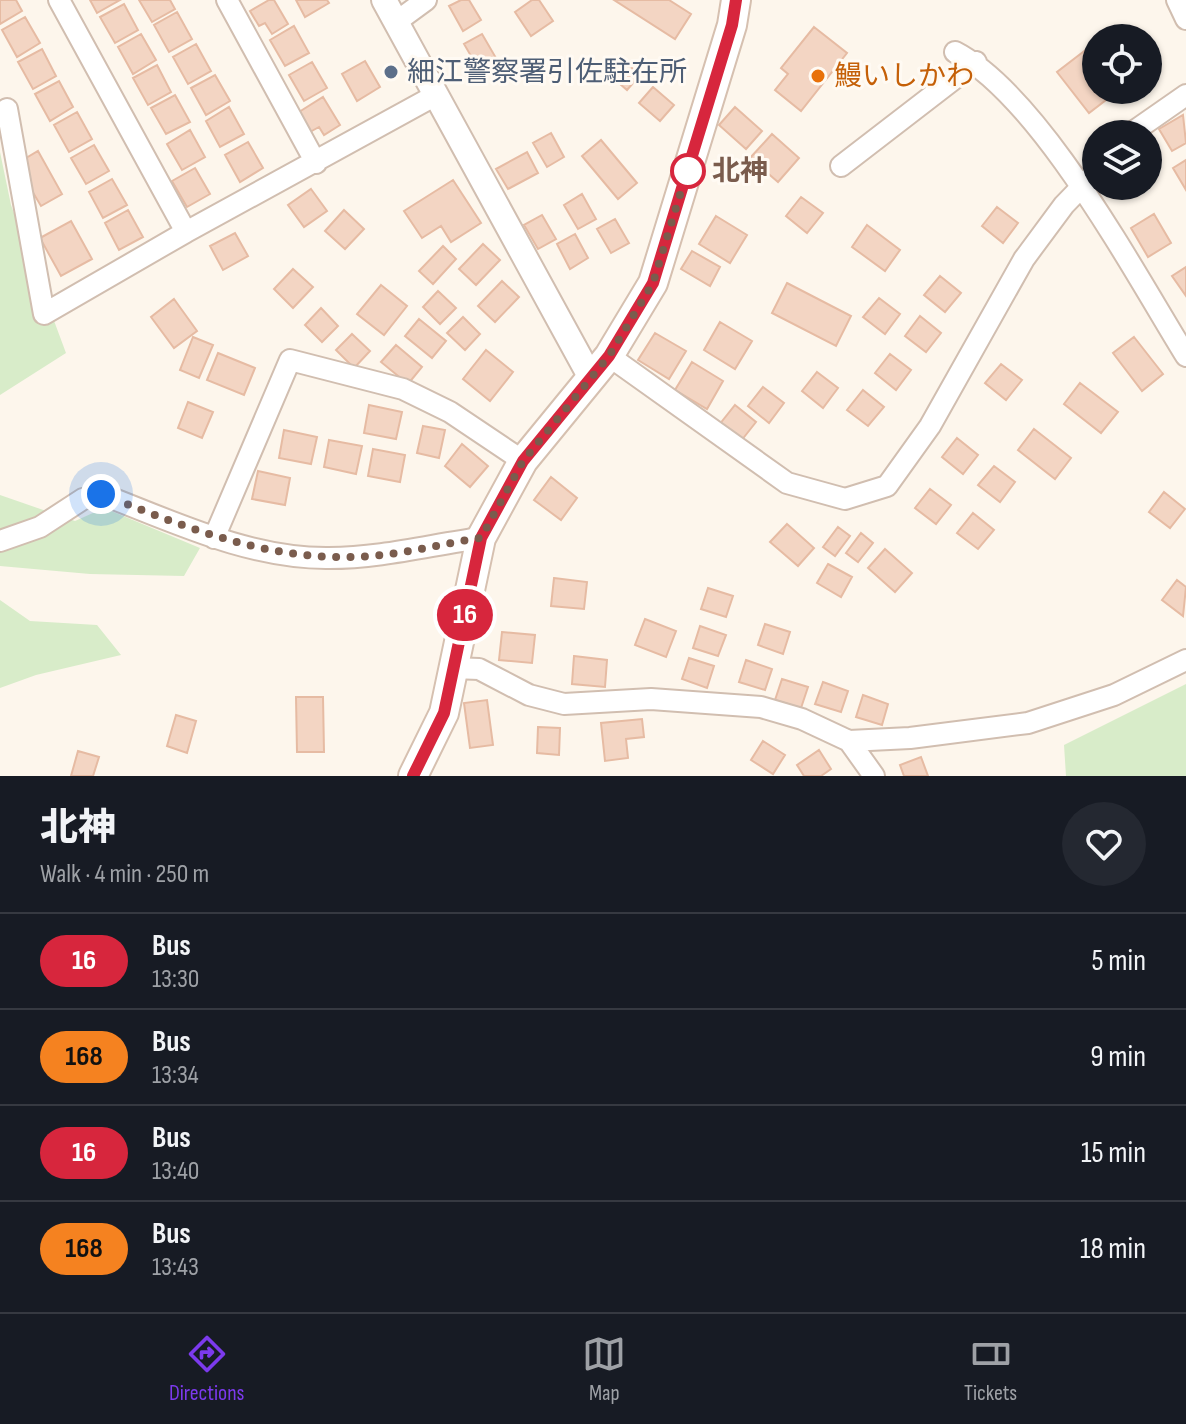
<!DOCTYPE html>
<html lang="en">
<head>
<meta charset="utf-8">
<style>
  :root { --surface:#171b24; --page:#242831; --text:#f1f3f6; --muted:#9ea1a6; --line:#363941; --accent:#7c3aed }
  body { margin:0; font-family:"Sofia Sans Condensed","Noto Sans JP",sans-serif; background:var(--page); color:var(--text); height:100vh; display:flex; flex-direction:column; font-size:30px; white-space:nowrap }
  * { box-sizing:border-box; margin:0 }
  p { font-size:26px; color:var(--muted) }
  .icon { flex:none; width:44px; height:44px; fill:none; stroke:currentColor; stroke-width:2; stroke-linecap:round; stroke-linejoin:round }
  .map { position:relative; height:776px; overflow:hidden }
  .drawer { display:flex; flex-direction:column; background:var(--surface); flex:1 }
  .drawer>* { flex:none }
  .badge { padding:0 16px; border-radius:26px; font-size:28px; line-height:52px }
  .controls { position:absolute; left:1082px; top:24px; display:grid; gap:16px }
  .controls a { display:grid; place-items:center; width:80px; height:80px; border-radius:50%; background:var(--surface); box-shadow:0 2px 6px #0004; font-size:40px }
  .you { position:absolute; width:40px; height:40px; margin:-20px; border:6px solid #fff; border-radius:50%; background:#1a73e8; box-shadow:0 0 0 12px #1a73e833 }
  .map>.badge { position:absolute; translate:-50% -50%; box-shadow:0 0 0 4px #fff }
  .round { display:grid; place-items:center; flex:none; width:84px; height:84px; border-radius:42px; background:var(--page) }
  .head { display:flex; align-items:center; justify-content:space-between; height:136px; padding:0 40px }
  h1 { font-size:38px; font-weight:800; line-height:60px }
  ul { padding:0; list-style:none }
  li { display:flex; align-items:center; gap:24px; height:96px; padding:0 40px; border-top:2px solid var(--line) }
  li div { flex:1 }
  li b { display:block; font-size:30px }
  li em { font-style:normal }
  li .badge { min-width:88px; font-weight:700; text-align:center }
  .dock { display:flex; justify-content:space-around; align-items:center; height:112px; border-top:2px solid var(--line); background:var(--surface); font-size:22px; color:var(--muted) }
  .dock a { display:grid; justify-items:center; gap:4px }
  .dock .active { color:var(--accent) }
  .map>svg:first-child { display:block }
  .green { fill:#d8ecc9 }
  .building { fill:#f3d5c3; stroke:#e6bba3; stroke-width:2 }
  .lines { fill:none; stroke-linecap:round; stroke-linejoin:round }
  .minor-casing { stroke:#d1beb0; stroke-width:24 }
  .tertiary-casing { stroke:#d1beb0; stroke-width:28 }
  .secondary-casing { stroke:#d6c0b0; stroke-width:32 }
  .minor { stroke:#fff; stroke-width:20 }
  .tertiary { stroke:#fff; stroke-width:24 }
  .secondary { stroke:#fff; stroke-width:28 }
  .line-casing { stroke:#fff; stroke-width:18 }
  .line { stroke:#d7263d; stroke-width:12 }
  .walk { stroke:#7a5c4d; stroke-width:8; stroke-dasharray:0 14.4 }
  .service-dot { fill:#5c6f8a; stroke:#fffaf3; stroke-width:3 }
  .food-dot { fill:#e8710a; stroke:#fffaf3; stroke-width:3 }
  .stop-dot { fill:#fff; stroke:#d7263d; stroke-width:4 }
  .labels { text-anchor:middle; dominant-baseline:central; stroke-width:6; stroke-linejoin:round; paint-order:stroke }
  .service-label { font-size:28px; fill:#4e5e75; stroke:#fffaf3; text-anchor:start }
  .food-label { font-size:28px; fill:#c56008; stroke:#fffaf3; text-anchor:start }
  .stop-label { font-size:28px; font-weight:bold; fill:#7a5c4d; stroke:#fffaf3; text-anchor:start }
</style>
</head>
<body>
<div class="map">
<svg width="1186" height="776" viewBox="0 0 1186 776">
  <rect width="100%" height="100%" fill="#fdf6ec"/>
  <path class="green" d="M0,152L11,205L66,353L0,395Z
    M0,495L75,521L104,508L200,548L184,576L90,574L0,566Z
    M0,600L30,621L97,625L121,655L36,675L0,688Z
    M1186,684V776H1066L1064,745Z"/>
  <path class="building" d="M0,0H16L22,11L0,24Z
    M90,0H120L97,13Z
    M139,0H170L175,9L152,22Z
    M269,0H274L288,24L272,34L265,23L259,26L250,11Z
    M296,0H327L329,3L305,17Z
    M461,0H469L481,20L463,31L449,6Z
    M532,0H539L553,21L531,36L515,12Z
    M614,0H669L691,14L675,39Z
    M124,4L138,30L115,43L100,17Z
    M177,12L192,39L169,52L154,25Z
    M25,17L40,43L17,57L2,30Z
    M294,26L309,53L285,66L270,40Z
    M814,27L847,53L801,111L775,90L788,74L781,68Z
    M141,34L156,60L133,74L118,47Z
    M482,34L496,58L478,68L464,44Z
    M1096,42V90H1119L1089,113L1057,72Z
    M196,44L211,71L188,84L173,57Z
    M42,49L56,76L33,89L18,62Z
    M619,57L640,75L627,90L606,72Z
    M365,61L380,87L357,101L342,74Z
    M312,62L327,88L304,101L289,75Z
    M157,65L171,92L148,105L133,78Z
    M215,75L230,101L206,115L191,88Z
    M59,81L73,107L50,121L35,94Z
    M653,87L674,105L660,121L639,103Z
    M175,95L190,122L166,134L151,108Z
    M323,97L340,125L324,135L319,127L310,132L299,112Z
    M229,107L244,134L220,147L206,121Z
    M735,107L762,131L746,149L719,125Z
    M77,112L92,139L69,152L54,125Z
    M1183,115L1186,143L1172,151L1159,129Z
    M190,130L205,157L182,170L167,144Z
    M551,133L564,157L547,167L533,143Z
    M772,134L799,158L778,182L750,158Z
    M601,140L637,183L618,199L582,156Z
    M248,142L263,168L240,182L225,155Z
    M94,145L109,171L86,184L71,158Z
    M38,151L62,194L41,206L16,164Z
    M527,152L538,173L508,189L496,169Z
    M1186,160V190L1173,168Z
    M195,168L210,194L187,207L172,181Z
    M112,179L127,205L103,218L89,192Z
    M453,180L481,223L451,242L441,226L422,238L404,211Z
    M311,189L327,211L304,227L288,205Z
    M582,194L596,219L578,229L564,205Z
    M801,197L823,213L807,233L786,216Z
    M997,207L1018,223L1003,243L982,226Z
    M128,210L143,237L119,250L105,223Z
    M344,210L364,229L345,249L325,231Z
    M1154,214L1171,243L1148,257L1131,228Z
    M542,215L556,239L538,249L524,225Z
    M716,216L747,235L730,263L699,244Z
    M615,219L629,243L611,253L597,229Z
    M71,221L92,259L61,276L40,238Z
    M867,225L900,250L885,271L852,247Z
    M235,233L248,256L223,270L210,246Z
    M575,234L588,258L570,269L557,244Z
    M483,244L500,260L476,285L459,269Z
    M443,246L456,259L433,284L419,271Z
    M692,251L720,267L710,286L681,269Z
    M1186,267V296L1172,276Z
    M293,269L313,287L293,308L274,289Z
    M940,276L961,293L945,312L924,295Z
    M502,281L519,297L495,322L478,306Z
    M787,283L851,316L836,346L772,313Z
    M381,285L407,306L384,335L357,314Z
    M438,291L456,308L440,324L423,307Z
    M879,298L900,314L885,334L863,317Z
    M174,299L197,331L174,348L151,317Z
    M321,308L338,326L322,342L305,325Z
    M920,316L941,333L926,352L905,336Z
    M463,317L480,334L465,350L447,333Z
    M419,319L446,341L432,358L405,336Z
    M720,322L752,341L735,369L704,350Z
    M655,333L686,351L669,379L638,360Z
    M352,334L370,351L354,368L336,350Z
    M193,337L213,345L199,378L180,370Z
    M1134,337L1163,374L1142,391L1113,353Z
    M396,345L422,367L408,384L381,362Z
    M486,350L513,372L490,401L463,379Z
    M218,353L255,368L244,395L207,380Z
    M890,354L911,370L896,390L875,373Z
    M692,362L723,381L707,409L675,390Z
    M1001,364L1022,380L1006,400L985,383Z
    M817,372L838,388L823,408L802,391Z
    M1080,383L1118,412L1101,433L1064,404Z
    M763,387L784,403L769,423L748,406Z
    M863,390L884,407L868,426L847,410Z
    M188,402L213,412L202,438L178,428Z
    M369,405L402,412L396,439L364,433Z
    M735,405L756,422L741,441L719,425Z
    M423,426L445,430L439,458L417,453Z
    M1034,429L1071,458L1055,479L1018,450Z
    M284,430L317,437L311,464L279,458Z
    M957,438L978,455L963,474L942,457Z
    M329,440L362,446L356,474L324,467Z
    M462,444L488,466L470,487L445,466Z
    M373,449L405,455L400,482L368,476Z
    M994,466L1015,482L1000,502L978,485Z
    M258,471L290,478L285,505L252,499Z
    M551,477L577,498L561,520L534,500Z
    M930,489L951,505L936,524L915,508Z
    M1164,492L1185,509L1170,528L1149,512Z
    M973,513L994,530L978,549L957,533Z
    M787,524L814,548L798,566L770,542Z
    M838,527L850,536L835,556L823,547Z
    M861,533L873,543L858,562L846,553Z
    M885,549L912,573L895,592L868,568Z
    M828,564L852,577L841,597L817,583Z
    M554,578L587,582L584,609L551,606Z
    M1177,580L1186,587L1183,616L1162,600Z
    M708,588L733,596L726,617L701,609Z
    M645,619L676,631L666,657L635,645Z
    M765,624L790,632L783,654L758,645Z
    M700,626L726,635L718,656L693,648Z
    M502,632L535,635L532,663L499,660Z
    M574,656L607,660L605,687L572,684Z
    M689,658L714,666L707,688L682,679Z
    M746,660L772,669L765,690L739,682Z
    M782,679L808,687L801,708L775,700Z
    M823,682L848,691L841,712L815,704Z
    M863,695L888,704L882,725L856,717Z
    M296,697H323L324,752H297Z
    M487,700L493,745L470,748L464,703Z
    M176,715L196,721L187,753L167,746Z
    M642,719L644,737L626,739L628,758L605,761L601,723Z
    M538,727L560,728L559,755L537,753Z
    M763,741L785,755L773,774L751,760Z
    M819,750L831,769L821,776H804L797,765Z
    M78,751L99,757L93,776H71Z
    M921,757L928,776H904L900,765Z"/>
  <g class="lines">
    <defs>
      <path id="minor" d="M59,0L186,232L436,95
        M227,0L316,163
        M1177,0L1186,19
        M396,22L426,0
        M955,52C1040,96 1134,272 1186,356
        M7,109L44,314L186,232
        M1130,134L1186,95
        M841,166L976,62
        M609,356L787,483L845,499L887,486L930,426L1024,259L1064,205L1096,172
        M214,538L290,360L403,389L450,412L523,461
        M0,541L40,527L83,499L101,494C174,522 250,559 329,558C381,558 430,545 481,538
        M453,668L479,669L529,695L564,704L651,699L761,707L802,719L849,741L910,738L1028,723L1114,695L1186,660
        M849,741L874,776"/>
      <path id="tertiary" d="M384,0L591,378"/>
      <path id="secondary" d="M413,776L444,713L481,538L523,461L609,356L653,283L732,25L736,0"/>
    </defs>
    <use href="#minor" class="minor-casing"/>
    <use href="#tertiary" class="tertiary-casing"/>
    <use href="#secondary" class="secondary-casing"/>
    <use href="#minor" class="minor"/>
    <use href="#tertiary" class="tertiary"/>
    <use href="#secondary" class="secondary"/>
  </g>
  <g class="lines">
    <defs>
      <path id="line" d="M413,776L444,713L481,538L523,461L609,356L653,283L732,25L736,0"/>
    </defs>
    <use href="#line" class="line-casing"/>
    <use href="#line" class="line"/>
    <path class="walk" d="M101,494C190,529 275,564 372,556C409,553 445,543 481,538L523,461L609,356L653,283L690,162L688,171"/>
  </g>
  <circle class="service-dot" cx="391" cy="72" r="8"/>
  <circle class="food-dot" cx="818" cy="76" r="8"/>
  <circle class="stop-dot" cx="688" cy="171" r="16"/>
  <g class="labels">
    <g class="service-label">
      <text x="407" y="72">細江警察署引佐駐在所</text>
    </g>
    <g class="food-label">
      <text x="834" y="76">鰻いしかわ</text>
    </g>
    <g class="stop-label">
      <text x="712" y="171">北神</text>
    </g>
  </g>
</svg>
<div class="controls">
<a><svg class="icon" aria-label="locate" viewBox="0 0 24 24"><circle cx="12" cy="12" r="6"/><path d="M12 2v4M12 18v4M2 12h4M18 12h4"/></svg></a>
<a><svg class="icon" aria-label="layers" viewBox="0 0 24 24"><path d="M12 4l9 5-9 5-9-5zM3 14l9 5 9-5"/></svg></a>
</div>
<div class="you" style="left:101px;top:494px"></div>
<b class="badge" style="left:465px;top:615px;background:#d7263d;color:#fff">16</b>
</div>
<section class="drawer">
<div class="head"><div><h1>北神</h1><p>Walk · 4 min · 250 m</p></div><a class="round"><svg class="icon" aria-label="heart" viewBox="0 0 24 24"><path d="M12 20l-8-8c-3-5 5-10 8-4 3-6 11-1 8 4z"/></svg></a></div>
<ul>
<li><span class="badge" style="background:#d7263d;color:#fff">16</span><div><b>Bus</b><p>13:30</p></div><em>5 min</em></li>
<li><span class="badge" style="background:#f58220;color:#111">168</span><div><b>Bus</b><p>13:34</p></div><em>9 min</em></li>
<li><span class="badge" style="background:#d7263d;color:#fff">16</span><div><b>Bus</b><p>13:40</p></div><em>15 min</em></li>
<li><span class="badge" style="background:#f58220;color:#111">168</span><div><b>Bus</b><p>13:43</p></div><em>18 min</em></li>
</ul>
</section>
<nav class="dock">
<a class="active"><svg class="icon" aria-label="directions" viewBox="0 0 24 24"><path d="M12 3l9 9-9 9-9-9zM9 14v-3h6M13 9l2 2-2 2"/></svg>Directions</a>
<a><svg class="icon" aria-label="map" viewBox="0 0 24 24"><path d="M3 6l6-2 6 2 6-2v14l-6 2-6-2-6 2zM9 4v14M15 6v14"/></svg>Map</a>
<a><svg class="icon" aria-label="tickets" viewBox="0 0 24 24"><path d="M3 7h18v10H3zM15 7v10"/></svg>Tickets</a>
</nav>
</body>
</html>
